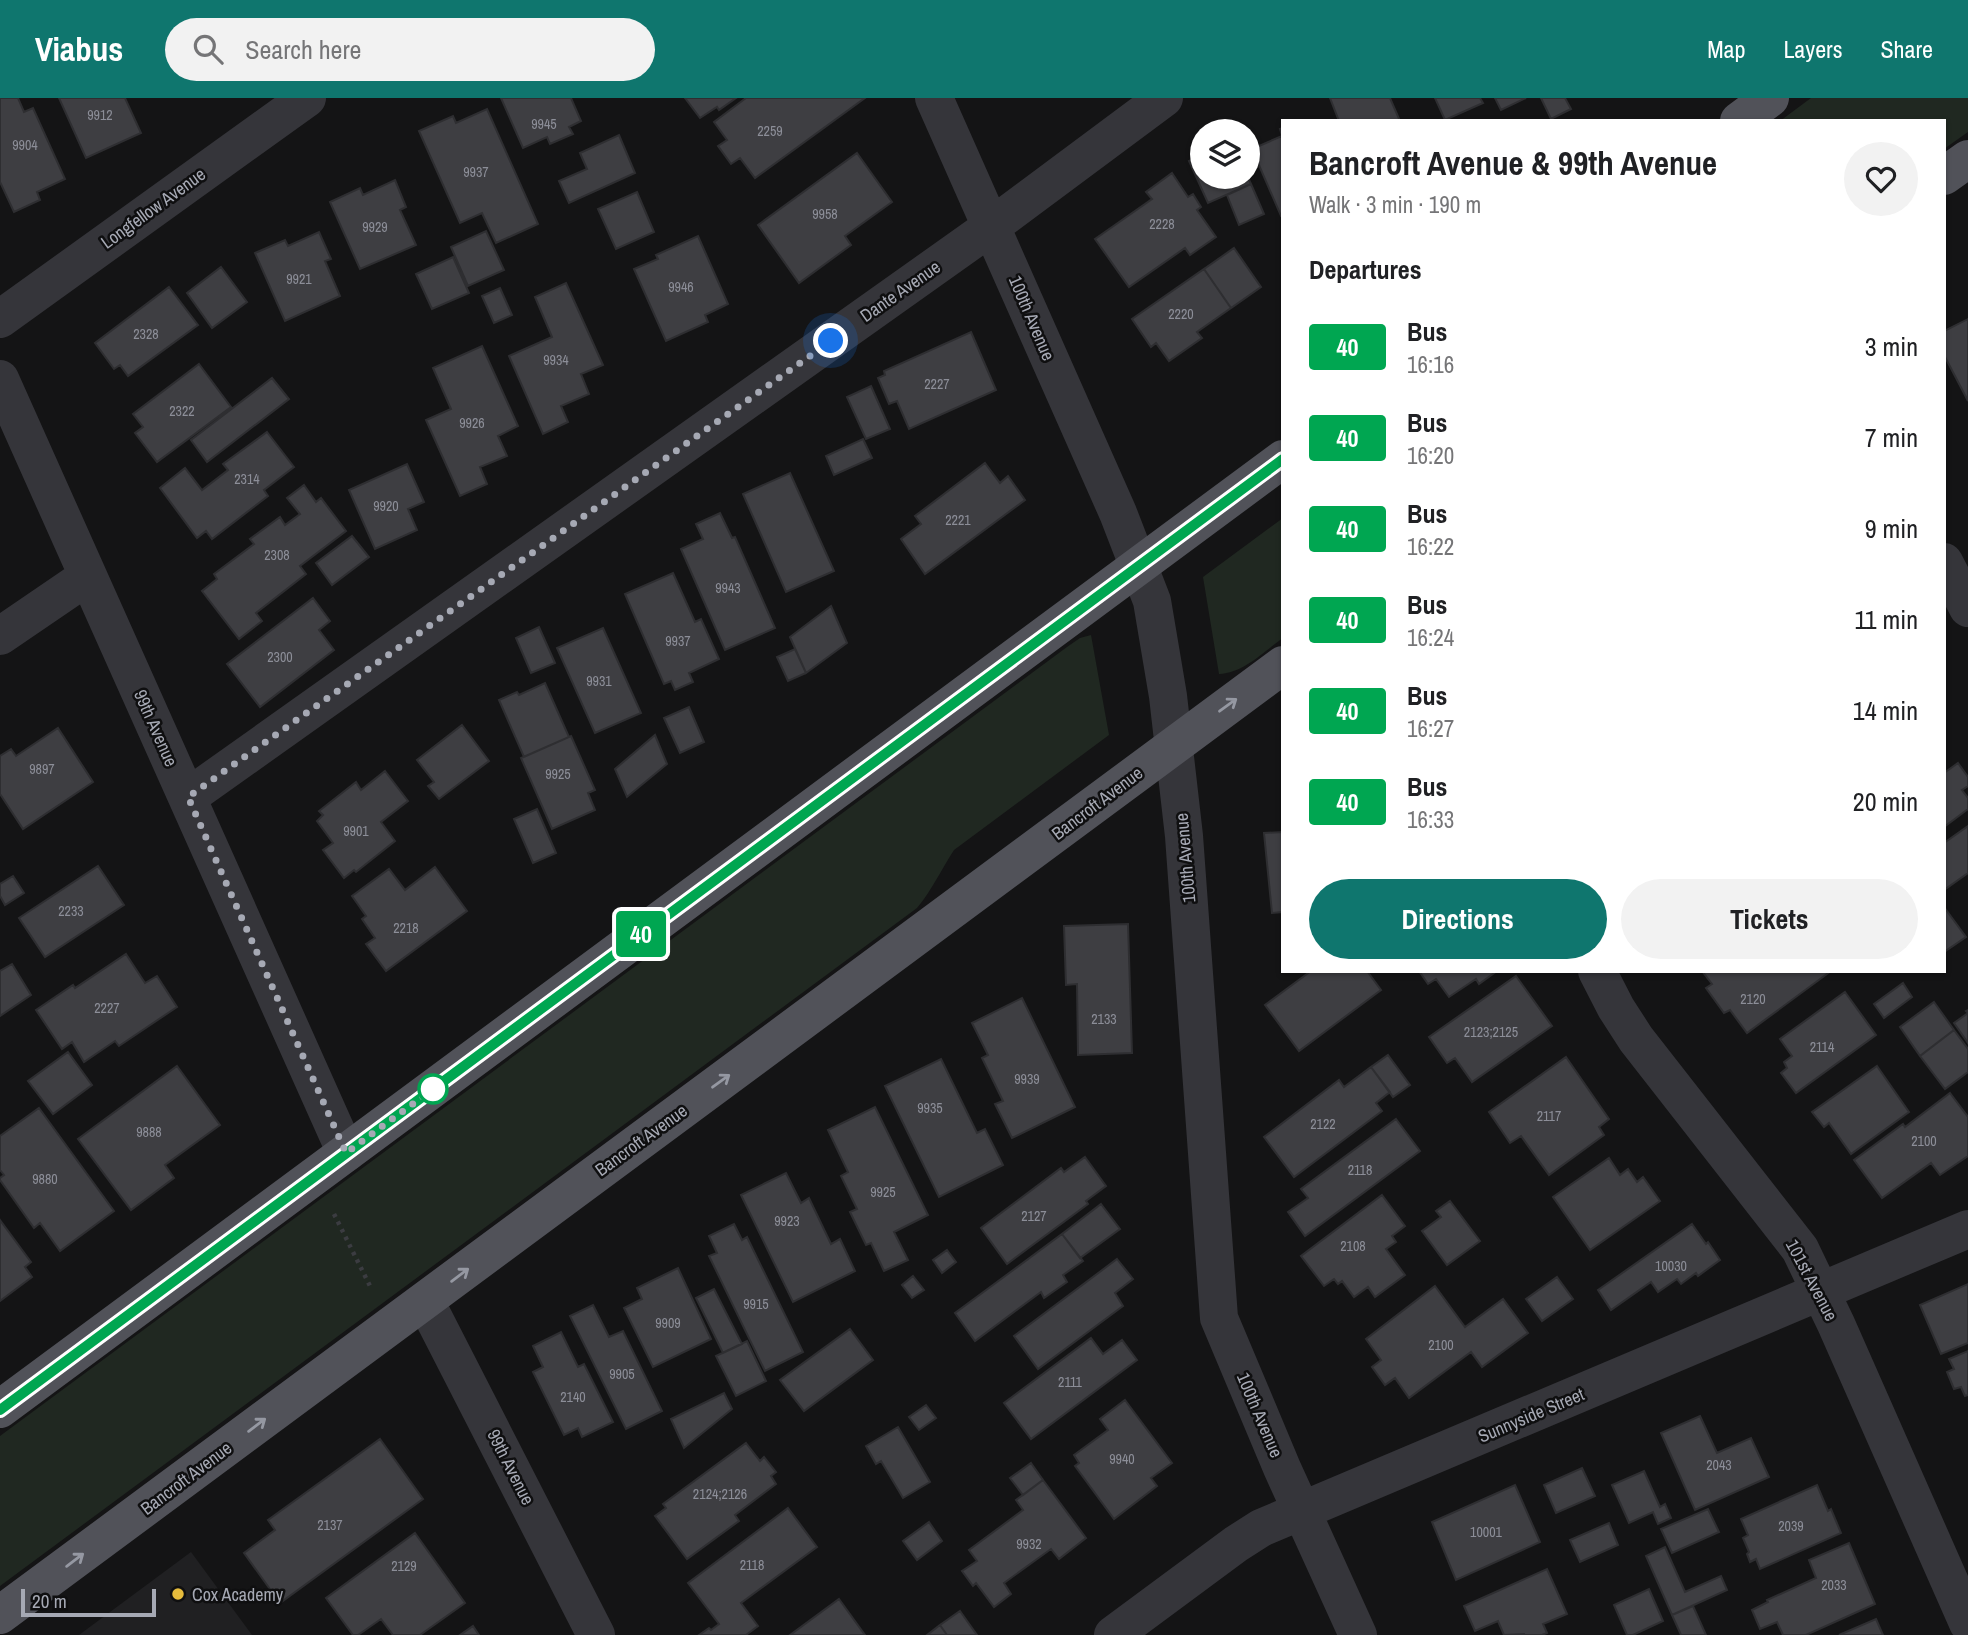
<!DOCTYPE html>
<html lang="en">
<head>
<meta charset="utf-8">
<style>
  :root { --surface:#fff; --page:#f2f2f2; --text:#202124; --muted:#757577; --accent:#0f766e }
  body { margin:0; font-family:"Archivo Narrow",sans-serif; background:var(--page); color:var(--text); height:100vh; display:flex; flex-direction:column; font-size:26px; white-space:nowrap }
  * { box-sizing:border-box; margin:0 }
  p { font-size:23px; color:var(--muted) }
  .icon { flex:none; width:38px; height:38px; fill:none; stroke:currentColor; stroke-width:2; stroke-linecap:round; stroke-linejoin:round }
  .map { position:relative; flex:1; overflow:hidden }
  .sheet { position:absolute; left:1281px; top:21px; width:665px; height:854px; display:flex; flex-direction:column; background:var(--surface); border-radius:0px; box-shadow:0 2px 5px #0004 }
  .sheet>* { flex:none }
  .badge { padding:0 14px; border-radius:5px; font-size:24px; line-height:46px }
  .fabs { position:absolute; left:1190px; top:21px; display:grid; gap:14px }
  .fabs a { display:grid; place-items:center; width:70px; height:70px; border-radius:50%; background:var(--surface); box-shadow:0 2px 5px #0004; font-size:35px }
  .scale { position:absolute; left:21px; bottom:18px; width:135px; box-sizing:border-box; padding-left:7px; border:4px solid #a6a9b4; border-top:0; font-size:19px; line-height:24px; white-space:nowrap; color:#a6a9b4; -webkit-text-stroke:5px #0f0f10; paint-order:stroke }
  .you { position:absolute; width:35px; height:35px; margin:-18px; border:5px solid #fff; border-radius:50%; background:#1a73e8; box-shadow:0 0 0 10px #1a73e833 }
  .map>.badge { position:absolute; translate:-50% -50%; box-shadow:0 0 0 4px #fff }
  h2 { padding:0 28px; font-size:26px; line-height:63px }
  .round { display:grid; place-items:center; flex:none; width:74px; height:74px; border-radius:37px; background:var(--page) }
  .head { display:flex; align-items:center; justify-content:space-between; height:119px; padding:0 28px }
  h1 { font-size:33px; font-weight:700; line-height:52px }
  .primary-button { display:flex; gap:14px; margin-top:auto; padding:14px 28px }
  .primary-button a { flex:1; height:80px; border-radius:42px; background:var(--accent); color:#fff; font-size:28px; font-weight:700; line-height:80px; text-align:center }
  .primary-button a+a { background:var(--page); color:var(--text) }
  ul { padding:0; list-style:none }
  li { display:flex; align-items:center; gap:21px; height:91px; padding:0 28px }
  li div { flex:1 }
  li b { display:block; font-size:26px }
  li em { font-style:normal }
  li .badge { min-width:77px; font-weight:700; text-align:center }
  header { display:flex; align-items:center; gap:42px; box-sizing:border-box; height:98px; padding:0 35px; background:var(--accent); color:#fff }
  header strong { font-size:33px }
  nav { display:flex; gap:38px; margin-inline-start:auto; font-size:24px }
  .search { width:490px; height:63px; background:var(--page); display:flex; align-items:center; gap:18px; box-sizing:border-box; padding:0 24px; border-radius:38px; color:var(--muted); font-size:26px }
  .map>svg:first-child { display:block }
  .built { fill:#202022 }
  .green { fill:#202821 }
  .building { fill:#3e3e42; stroke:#2e2e31; stroke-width:2 }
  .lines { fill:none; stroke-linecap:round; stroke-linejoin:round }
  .path { stroke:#3b3c41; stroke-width:4.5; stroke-dasharray:3.5 5; stroke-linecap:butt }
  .minor { stroke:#35353a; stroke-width:38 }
  .major { stroke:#515259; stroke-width:38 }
  .oneway { stroke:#9598a2 }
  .line-casing { stroke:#fff; stroke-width:16 }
  .line { stroke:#00a651; stroke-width:10 }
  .walk { stroke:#a6a9b4; stroke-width:7; stroke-dasharray:0 12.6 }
  .stop-dot { fill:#fff; stroke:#00a651; stroke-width:3.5 }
  .poi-dot { fill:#e5bb3c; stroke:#0f0f10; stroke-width:2.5 }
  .labels { text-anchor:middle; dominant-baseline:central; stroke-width:5; stroke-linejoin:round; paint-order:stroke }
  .number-label { font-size:14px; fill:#8c8e98 }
  .street-label { font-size:18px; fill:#a6a9b4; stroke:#0f0f10 }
  .poi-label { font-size:18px; fill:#a6a9b4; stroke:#0f0f10; text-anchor:start }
</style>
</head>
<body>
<header>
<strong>Viabus</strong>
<div class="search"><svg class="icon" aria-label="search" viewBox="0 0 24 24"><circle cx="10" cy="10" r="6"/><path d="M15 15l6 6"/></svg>Search here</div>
<nav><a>Map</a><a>Layers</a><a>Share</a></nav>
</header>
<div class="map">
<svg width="1968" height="1537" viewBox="0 0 1968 1537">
  <rect width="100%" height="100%" fill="#141415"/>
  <path class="built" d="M191,1454L252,1537H79Z"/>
  <path class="green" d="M1811,0H1968V34L1944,51V23H1780Z
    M1283,420V540C1263,554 1244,575 1219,576L1203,479Z
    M1091,537L1109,637L954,752C941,772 932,792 917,810L0,1488V1338L1067,549L1080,540Z"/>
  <path class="building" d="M0,0H18L24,14L33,10L65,81L37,94L40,102L14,114L0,84Z
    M59,0H125L141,35L86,60Z
    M501,0H571L581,23L569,29L573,36L550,46L547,39L523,50Z
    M685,0H736L719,12L717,9L700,20Z
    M746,0H865L755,80L740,60L731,66L718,48L727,42L714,24Z
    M1330,0H1390L1400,23H1339Z
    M1435,0H1480L1483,5L1445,22Z
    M1495,0H1526L1501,12Z
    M1541,0H1565L1571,11L1551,21Z
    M487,11L538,126L496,145L482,115L460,125L419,33L453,18L456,25Z
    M1283,30V117L1281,118L1252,51L1282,38L1280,31Z
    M619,37L635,75L569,105L559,83L587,71L580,55Z
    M857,55L892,104L845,138L851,147L799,185L758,127Z
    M1202,57V79H1248L1251,86L1208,105L1189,63Z
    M1172,75L1188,99L1193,96L1201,109L1197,112L1216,139L1190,157L1185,150L1129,189L1095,141L1152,101L1146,94Z
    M395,82L406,109L400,112L416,147L360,171L330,104L360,90L363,97Z
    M1251,86L1264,116L1239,127L1227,97Z
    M637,94L654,134L616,151L598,111Z
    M486,133L504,172L468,188L451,149Z
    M319,134L331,161L325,163L340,198L285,223L255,155L285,142L288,148Z
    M698,138L728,206L705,217L708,224L666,243L634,171L658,161L656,157Z
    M1234,150L1261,189L1231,210L1204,171Z
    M453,159L469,195L432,211L416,176Z
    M221,169L247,204L212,230L187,195Z
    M1204,171L1231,210L1197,234L1202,240L1169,263L1156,245L1151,249L1132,221Z
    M566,185L603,267L581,276L589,296L561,308L568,324L543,336L509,258L552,239L535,199Z
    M169,189L198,227L128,278L120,267L114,271L95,245Z
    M500,190L512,217L494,225L482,198Z
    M1968,221V303L1944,257V233Z
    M971,234L996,292L909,331L897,303L889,306L878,280L885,277L884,273Z
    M482,248L518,328L498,338L507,358L480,369L487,386L460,398L426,322L451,311L433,270Z
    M199,266L231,309L157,364L135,335L143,329L133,316Z
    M272,280L289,301L207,364L191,342Z
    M871,288L890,331L866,341L847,299Z
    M267,334L294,369L264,392L268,398L212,441L206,433L197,440L160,390L185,370L202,392L228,372L223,366Z
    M863,341L872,360L834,377L826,358Z
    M985,365L1000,385L1008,378L1025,402L925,476L901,441L921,426L915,418Z
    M407,366L424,404L408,411L417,432L375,451L349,392Z
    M790,375L834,473L786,494L743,396Z
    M304,387L316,404L321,400L346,433L300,468L306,476L256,515L262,523L239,541L202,493L217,481L214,476L254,446L250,441L280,419L285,427L300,416L287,400Z
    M720,415L732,440L735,439L775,530L725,552L681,451L703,441L696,426Z
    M352,438L369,459L332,487L316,465Z
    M673,475L695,524L701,521L719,561L689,575L693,584L675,592L671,583L664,586L625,496Z
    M313,500L330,523L319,532L334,552L260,609L227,566Z
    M831,508L847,545L806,575L790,539Z
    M539,529L555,565L531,575L516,540Z
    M603,530L641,615L595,635L557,550Z
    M795,551L806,575L788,583L777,559Z
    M545,585L569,639L524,659L499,602L517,594L519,597Z
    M689,609L704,644L680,655L664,620Z
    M462,627L489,663L439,701L428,688L434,684L417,662Z
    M58,630L93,684L23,731L0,696V658L11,651L16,658Z
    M655,637L667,666L627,699L615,671Z
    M571,638L595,692L588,695L595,712L552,731L521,660Z
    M1958,665L1968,679V688L1962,692L1968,700V711L1944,729V675Z
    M385,673L408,703L381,724L395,743L356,774L354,772L344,780L323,752L333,745L317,723L323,717L319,713L356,684L361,692Z
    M537,711L556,755L533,765L514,721Z
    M1968,728V775L1944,792V745Z
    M1283,734V814L1272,815L1264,735Z
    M98,768L124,807L45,859L19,820Z
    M435,769L467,813L386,873L366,846L375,840L362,821L366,818L352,798L389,771L405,792Z
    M13,778L24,795L5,807L0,798V786Z
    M1944,809L1966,839L1944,854Z
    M1128,826L1132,955L1078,957L1077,886L1066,887L1064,828Z
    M126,856L145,885L157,878L177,909L119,948L115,943L84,964L72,944L62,951L36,912L73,887L75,890Z
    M12,866L31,897L0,918V873Z
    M1311,873H1367L1381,892L1299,953L1265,907Z
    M1419,873H1497L1479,886L1476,881L1449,899L1436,881L1428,886Z
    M1702,873H1831L1747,935L1730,912L1724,915L1706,890L1712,886Z
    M1516,878L1552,928L1472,984L1455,960L1447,965L1429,939Z
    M1903,885L1912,899L1884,920L1874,906Z
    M1845,894L1876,937L1796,995L1781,975L1787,970L1784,964L1792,958L1780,941Z
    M1022,900L1075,1009L1012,1040L995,1006L1003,1003L982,960L988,957L972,925Z
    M1934,904L1954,932L1920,958L1900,929Z
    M1968,912V945L1954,925L1968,915L1966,913Z
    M1954,932L1968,951V974L1945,991L1920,958Z
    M68,954L92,987L53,1016L28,983Z
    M1388,957L1410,987L1393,999L1371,969Z
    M1566,959L1609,1021L1599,1029L1604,1037L1549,1077L1521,1038L1510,1045L1489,1014Z
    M941,961L977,1035L985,1031L1003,1067L939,1099L885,988Z
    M177,968L220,1027L165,1067L174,1080L131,1112L78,1041Z
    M1877,968L1909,1014L1851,1056L1829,1025L1824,1029L1812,1014Z
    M1371,969L1390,994L1376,1005L1382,1013L1294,1079L1264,1039L1339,982L1344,989Z
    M1950,995L1968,1019V1058L1940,1077L1931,1065L1882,1100L1854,1062L1903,1026L1905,1029Z
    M875,1009L928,1117L894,1134L908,1162L884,1173L871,1145L866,1147L850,1114L857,1111L841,1078L848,1074L828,1032Z
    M39,1010L114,1113L60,1153L40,1125L34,1130L0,1082V1080L4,1077L0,1072V1038Z
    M1396,1021L1420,1053L1305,1138L1288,1114L1308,1100L1301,1091Z
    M1085,1059L1106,1088L1086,1103L1088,1106L1007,1166L981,1130L1061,1070L1064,1074Z
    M1609,1060L1620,1077L1628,1071L1637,1084L1643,1079L1660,1103L1590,1152L1553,1099Z
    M786,1075L801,1105L809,1100L831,1146L840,1141L855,1173L793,1204L741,1097Z
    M1382,1097L1405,1128L1392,1138L1396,1144L1386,1151L1405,1177L1375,1199L1368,1189L1354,1199L1342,1183L1338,1186L1334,1181L1324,1188L1301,1158Z
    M1450,1103L1480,1143L1447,1167L1422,1133L1441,1119L1436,1113Z
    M1101,1106L1120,1131L1080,1160L1062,1136Z
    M0,1122L31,1164L25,1169L32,1179L0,1203Z
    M734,1126L742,1142L747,1139L803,1254L765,1273L709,1158L717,1155L709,1138Z
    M1692,1126L1706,1146L1708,1144L1720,1162L1698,1178L1696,1175L1681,1186L1677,1181L1658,1194L1651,1184L1611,1212L1598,1192Z
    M1062,1136L1083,1163L1063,1177L1067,1184L1044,1200L1041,1194L975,1243L955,1215Z
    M947,1152L956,1164L942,1175L933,1162Z
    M1117,1161L1133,1181L1115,1195L1123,1208L1038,1271L1014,1238Z
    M678,1170L711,1241L653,1269L624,1210L642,1201L637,1190Z
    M913,1178L924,1192L912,1200L902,1187Z
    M1557,1179L1573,1201L1542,1223L1526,1201Z
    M1968,1186V1245L1941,1256L1920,1207Z
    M1435,1188L1465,1229L1503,1201L1528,1235L1482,1269L1471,1254L1409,1300L1395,1280L1385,1287L1372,1269L1381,1262L1366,1241Z
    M714,1191L742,1246L723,1255L696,1200Z
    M593,1207L609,1239L623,1233L662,1313L626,1331L570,1218Z
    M850,1231L873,1262L804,1313L780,1282Z
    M561,1234L578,1269L584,1266L613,1324L582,1339L578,1330L564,1337L533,1274L543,1269L533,1248Z
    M1091,1240L1103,1256L1122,1242L1137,1262L1031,1341L1004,1305Z
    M747,1243L766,1283L736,1298L716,1258Z
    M1968,1253V1297L1965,1298L1961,1289L1954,1291L1947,1274L1954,1271L1949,1261Z
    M724,1295L732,1311L684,1350L671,1321Z
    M1125,1302L1172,1365L1151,1380L1157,1388L1114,1421L1075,1368L1079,1365L1074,1357L1108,1332L1100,1321Z
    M926,1307L936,1320L919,1332L909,1319Z
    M1700,1318L1717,1355L1751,1340L1769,1379L1695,1412L1661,1335Z
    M898,1329L930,1384L903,1400L881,1363L876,1366L866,1348Z
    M380,1341L423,1401L280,1505L244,1455L275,1432L268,1422Z
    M746,1345L760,1363L764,1359L776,1374L771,1378L776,1386L735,1417L739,1423L687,1461L655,1418L666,1410L663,1406Z
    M1031,1365L1043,1382L1023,1397L1010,1380Z
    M1582,1370L1595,1398L1556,1415L1544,1387Z
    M1644,1373L1660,1409L1665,1406L1671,1420L1658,1426L1653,1414L1629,1425L1612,1387Z
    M1043,1382L1086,1440L1059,1461L1051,1451L1004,1485L1011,1496L994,1509L976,1485L973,1488L962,1473L977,1463L969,1452L1023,1412L1016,1402Z
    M1515,1387L1540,1444L1456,1482L1432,1424Z
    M1817,1387L1828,1413L1831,1411L1841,1435L1760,1471L1756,1461L1750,1464L1747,1456L1749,1454L1743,1440L1748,1437L1741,1421Z
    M788,1410L817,1449L741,1505L758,1528L746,1537H699L709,1530L711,1532L719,1526L688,1485Z
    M1708,1411L1719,1434L1672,1455L1661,1431Z
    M929,1424L942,1443L917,1462L903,1443Z
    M1609,1425L1618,1447L1580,1464L1570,1442Z
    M415,1435L465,1505L420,1537H393L381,1521L358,1537H353L326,1500Z
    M1849,1445L1875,1506L1806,1537H1783L1777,1524L1760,1531L1752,1512L1768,1504L1767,1502L1816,1480L1809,1462Z
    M1665,1449L1685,1494L1721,1478L1727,1492L1672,1517L1646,1458Z
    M1547,1471L1567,1516L1543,1526L1547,1535L1542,1537H1524V1536L1504,1537L1498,1523L1475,1533L1464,1508Z
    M1649,1491L1663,1523L1633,1537H1627L1614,1507Z
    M839,1501L865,1537H790Z
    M1693,1508L1706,1537H1681L1672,1517Z
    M960,1513L977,1537H947L940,1527Z
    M1876,1521L1883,1537H1839Z
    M940,1527L947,1537H927Z
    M473,1528L479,1537H460Z"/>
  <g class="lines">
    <path class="path" d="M334,1116L371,1190"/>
    <path class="minor" d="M934,0L1118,415L1152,503L1168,598L1184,738L1219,1220L1282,1370L1358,1537
      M0,221L307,0
      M0,281L346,1055
      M1944,464L1968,510
      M0,538L88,478
      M188,699L992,128L1164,0
      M1597,873L1616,910L1636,941L1800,1151L1836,1226L1968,1525
      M425,1203L596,1537
      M1113,1537L1236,1446L1261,1430L1968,1131"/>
    <path class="major" d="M1739,23L1770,0
      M1944,78L1968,61
      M0,1311L1283,361
      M0,1517L1283,567"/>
  </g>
  <defs><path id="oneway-shaft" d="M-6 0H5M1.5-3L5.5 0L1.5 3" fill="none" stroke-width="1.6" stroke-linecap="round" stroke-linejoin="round" transform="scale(1.75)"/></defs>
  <g class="oneway">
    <use href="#oneway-shaft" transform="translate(1228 607) rotate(-36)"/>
    <use href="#oneway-shaft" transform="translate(721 983) rotate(-36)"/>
    <use href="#oneway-shaft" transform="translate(460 1177) rotate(-37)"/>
    <use href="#oneway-shaft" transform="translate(257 1327) rotate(-37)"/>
    <use href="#oneway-shaft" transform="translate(75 1462) rotate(-37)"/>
  </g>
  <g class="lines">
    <defs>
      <path id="line" d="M0,1312L1283,361"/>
    </defs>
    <use href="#line" class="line-casing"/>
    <use href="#line" class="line"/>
    <path class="walk" d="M433,991L346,1055L188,699L831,243"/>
  </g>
  <circle class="stop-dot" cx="433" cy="991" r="14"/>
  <circle class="poi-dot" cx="178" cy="1496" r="7"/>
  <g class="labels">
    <g class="number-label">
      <text x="100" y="17">9912</text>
      <text x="544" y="26">9945</text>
      <text x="770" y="33">2259</text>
      <text x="25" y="47">9904</text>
      <text x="476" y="74">9937</text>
      <text x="825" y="116">9958</text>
      <text x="1162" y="126">2228</text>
      <text x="375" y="129">9929</text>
      <text x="299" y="181">9921</text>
      <text x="681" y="189">9946</text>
      <text x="1181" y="216">2220</text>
      <text x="146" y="236">2328</text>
      <text x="556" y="262">9934</text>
      <text x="937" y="286">2227</text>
      <text x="182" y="313">2322</text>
      <text x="472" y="325">9926</text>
      <text x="247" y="381">2314</text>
      <text x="386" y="408">9920</text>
      <text x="958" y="422">2221</text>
      <text x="277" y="457">2308</text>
      <text x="728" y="490">9943</text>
      <text x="678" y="543">9937</text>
      <text x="280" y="559">2300</text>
      <text x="599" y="583">9931</text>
      <text x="42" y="671">9897</text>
      <text x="558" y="676">9925</text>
      <text x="356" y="733">9901</text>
      <text x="71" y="813">2233</text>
      <text x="406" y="830">2218</text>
      <text x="1753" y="901">2120</text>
      <text x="107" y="910">2227</text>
      <text x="1104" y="921">2133</text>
      <text x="1491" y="934">2123;2125</text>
      <text x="1822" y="949">2114</text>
      <text x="1027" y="981">9939</text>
      <text x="930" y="1010">9935</text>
      <text x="1549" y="1018">2117</text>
      <text x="1323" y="1026">2122</text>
      <text x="149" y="1034">9888</text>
      <text x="1924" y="1043">2100</text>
      <text x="1360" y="1072">2118</text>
      <text x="45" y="1081">9880</text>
      <text x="883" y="1094">9925</text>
      <text x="1034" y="1118">2127</text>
      <text x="787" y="1123">9923</text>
      <text x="1353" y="1148">2108</text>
      <text x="1671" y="1168">10030</text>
      <text x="756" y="1206">9915</text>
      <text x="668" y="1225">9909</text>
      <text x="1441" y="1247">2100</text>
      <text x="622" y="1276">9905</text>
      <text x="1070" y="1284">2111</text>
      <text x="573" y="1299">2140</text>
      <text x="1122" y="1361">9940</text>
      <text x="1719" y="1367">2043</text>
      <text x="720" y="1396">2124;2126</text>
      <text x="330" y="1427">2137</text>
      <text x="1791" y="1428">2039</text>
      <text x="1486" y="1434">10001</text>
      <text x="1029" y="1446">9932</text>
      <text x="752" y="1467">2118</text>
      <text x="404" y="1468">2129</text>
      <text x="1834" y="1487">2033</text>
    </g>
    <g class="street-label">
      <text transform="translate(153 110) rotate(-36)">Longfellow Avenue</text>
      <text transform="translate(900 193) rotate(-35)">Dante Avenue</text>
      <text transform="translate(1032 220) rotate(67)">100th Avenue</text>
      <text transform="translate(156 630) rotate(66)">99th Avenue</text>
      <text transform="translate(1097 705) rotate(-37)">Bancroft Avenue</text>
      <text transform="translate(1185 760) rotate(-95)">100th Avenue</text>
      <text transform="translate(641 1042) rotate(-36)">Bancroft Avenue</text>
      <text transform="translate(1812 1182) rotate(62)">101st Avenue</text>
      <text transform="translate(1260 1317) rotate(67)">100th Avenue</text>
      <text transform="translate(1531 1317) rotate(-23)">Sunnyside Street</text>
      <text transform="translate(511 1369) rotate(63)">99th Avenue</text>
      <text transform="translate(186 1380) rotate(-37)">Bancroft Avenue</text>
    </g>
    <g class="poi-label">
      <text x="192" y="1496">Cox Academy</text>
    </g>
  </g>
</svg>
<div class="fabs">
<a><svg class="icon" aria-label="layers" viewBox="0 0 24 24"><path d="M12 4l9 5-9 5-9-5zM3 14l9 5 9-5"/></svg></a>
</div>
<div class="scale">20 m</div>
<div class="you" style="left:831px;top:243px"></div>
<b class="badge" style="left:641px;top:836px;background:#00a651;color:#fff">40</b>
<section class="sheet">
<div class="head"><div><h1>Bancroft Avenue &amp; 99th Avenue</h1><p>Walk · 3 min · 190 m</p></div><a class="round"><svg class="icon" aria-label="heart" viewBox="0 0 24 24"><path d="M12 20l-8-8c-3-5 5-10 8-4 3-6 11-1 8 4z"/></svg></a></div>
<h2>Departures</h2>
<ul>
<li><span class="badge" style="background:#00a651;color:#fff">40</span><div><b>Bus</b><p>16:16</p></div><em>3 min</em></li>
<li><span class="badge" style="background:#00a651;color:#fff">40</span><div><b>Bus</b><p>16:20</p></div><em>7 min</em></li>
<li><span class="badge" style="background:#00a651;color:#fff">40</span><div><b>Bus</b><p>16:22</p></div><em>9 min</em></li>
<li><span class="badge" style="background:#00a651;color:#fff">40</span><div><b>Bus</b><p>16:24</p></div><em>11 min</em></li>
<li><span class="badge" style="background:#00a651;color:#fff">40</span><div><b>Bus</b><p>16:27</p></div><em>14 min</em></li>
<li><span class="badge" style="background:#00a651;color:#fff">40</span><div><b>Bus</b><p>16:33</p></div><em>20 min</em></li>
</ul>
<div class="primary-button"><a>Directions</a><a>Tickets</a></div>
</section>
</div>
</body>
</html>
